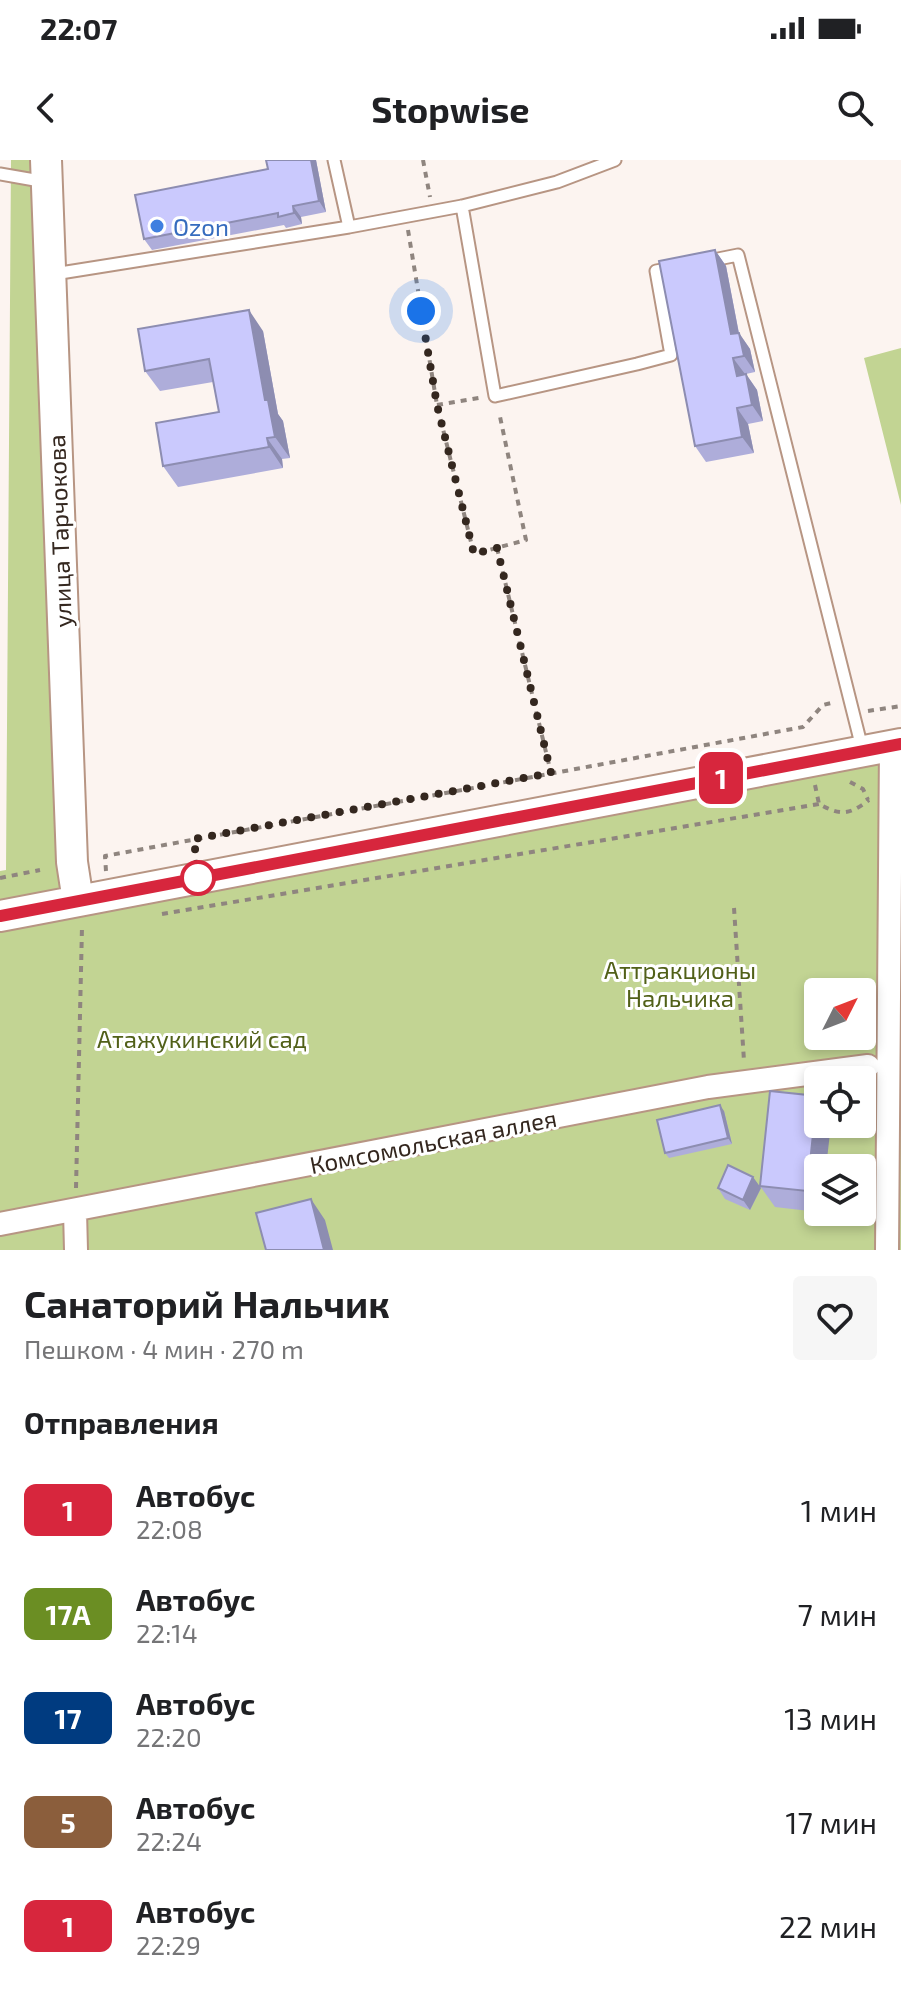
<!DOCTYPE html>
<html lang="ru">
<head>
<meta charset="utf-8">
<style>
  :root { --surface:#fff; --page:#f6f6f6; --text:#202124; --muted:#757577 }
  body { margin:0; font-family:"Exo 2",sans-serif; background:var(--page); color:var(--text); height:100vh; display:flex; flex-direction:column; font-size:30px; white-space:nowrap }
  * { box-sizing:border-box; margin:0 }
  p { font-size:26px; color:var(--muted) }
  .icon { flex:none; width:44px; height:44px; fill:none; stroke:currentColor; stroke-width:2; stroke-linecap:round; stroke-linejoin:round }
  .map { position:relative; height:1090px; overflow:hidden }
  .sheet { display:flex; flex-direction:column; background:var(--surface); flex:1 }
  .sheet>* { flex:none }
  .badge { padding:0 16px; border-radius:12px; font-size:28px; line-height:52px }
  .needle { width:52px; rotate:48deg }
  .tools { position:absolute; left:804px; top:818px; display:grid; gap:16px }
  .tools a { display:grid; place-items:center; width:72px; height:72px; border-radius:8px; background:var(--surface); box-shadow:0 4px 12px #0003; font-size:40px }
  .you { position:absolute; width:40px; height:40px; margin:-20px; border:6px solid #fff; border-radius:50%; background:#1a73e8; box-shadow:0 0 0 12px #1a73e833 }
  .map>.badge { position:absolute; translate:-50% -50%; box-shadow:0 0 0 4px #fff }
  h2 { padding:0 24px; font-size:30px; line-height:72px }
  .round { display:grid; place-items:center; flex:none; width:84px; height:84px; border-radius:8px; background:var(--page) }
  .summary { display:flex; align-items:center; justify-content:space-between; height:136px; padding:0 24px }
  h1 { font-size:38px; font-weight:700; line-height:60px }
  ul { padding:0; list-style:none }
  li { display:flex; align-items:center; gap:24px; height:104px; padding:0 24px }
  li div { flex:1 }
  li b { display:block; font-size:30px }
  li em { font-style:normal }
  li .badge { min-width:88px; font-weight:700; text-align:center }
  .status { display:flex; justify-content:space-between; align-items:center; height:56px; padding:0 40px; background:var(--surface); direction:ltr }
  .status svg { height:22px; fill:currentColor }
  header { display:flex; justify-content:space-between; align-items:center; height:104px; padding:0 24px; background:var(--surface); font-size:36px; font-weight:700 }
  .map>svg:first-child { display:block }
  .green { fill:#c2d493; fill-rule:evenodd }
  .lines { fill:none; stroke-linecap:round; stroke-linejoin:round }
  .lane-casing { stroke:#b79583; stroke-width:15 }
  .street-casing { stroke:#b79583; stroke-width:26 }
  .secondary-casing { stroke:#b79583; stroke-width:34 }
  .path { stroke:#8f857f; stroke-width:4; stroke-dasharray:6 6; stroke-linecap:butt }
  .lane { stroke:#fff; stroke-width:11 }
  .street { stroke:#fff; stroke-width:22 }
  .secondary { stroke:#fff; stroke-width:30 }
  .wall { fill:#aeadda }
  .shaded-wall { fill:#8d8db1 }
  .building { fill:#cac9fd; stroke:#8d8db1; stroke-width:2 }
  .line-casing { stroke:#fff; stroke-width:18 }
  .line { stroke:#d7263d; stroke-width:12 }
  .walk { stroke:#34271f; stroke-width:8; stroke-dasharray:0 14.4 }
  .shop-dot { fill:#3f7fe0; stroke:#fff; stroke-width:3 }
  .stop-dot { fill:#fff; stroke:#d7263d; stroke-width:4 }
  .labels { text-anchor:middle; dominant-baseline:central; stroke-width:6; stroke-linejoin:round; paint-order:stroke }
  .shop-label { font-size:24px; fill:#366cbe; stroke:#fff; text-anchor:start }
  .street-label { font-size:24px; fill:#34271f; stroke:#fff }
  .park-label { font-size:24px; fill:#516018; stroke:#fff }
</style>
</head>
<body>
<div class="status"><b>22:07</b><svg viewBox="0 0 49 12"><path d="M0 12V9h3v3zM5 12V6h3v6zM10 12V3h3v9zM15 12V0h3v12zM26 1h20v11H26zM47 4h2v5h-2z"/></svg></div>
<header><svg class="icon" aria-label="back" viewBox="0 0 24 24"><path d="M15 5l-7 7 7 7"/></svg>Stopwise<svg class="icon" aria-label="search" viewBox="0 0 24 24"><circle cx="10" cy="10" r="6"/><path d="M15 15l6 6"/></svg></header>
<div class="map">
<svg width="901" height="1090" viewBox="0 0 901 1090">
  <rect width="100%" height="100%" fill="#fcf4f0"/>
  <path class="green" d="M11,0H46L78,741L901,584V1090H0V711L6,710ZM818,832H862V876H818ZM818,920H862V964H818ZM818,1008H862V1052H818Z
    M901,188V345L864,198Z"/>
  <g class="lines">
    <defs>
      <path id="lane" d="M334,0L349,67
        M0,14L46,22
        M462,46L495,236L637,204L671,195L656,111L672,108
        M708,101L738,95L862,588
        M54,114L349,67L462,46L557,22L615,0"/>
      <path id="street" d="M75,1051L76,1090
        M0,1064L708,927L868,906
        M887,1090L891,586"/>
      <path id="secondary" d="M46,0L72,702L78,741
        M0,756L901,584"/>
    </defs>
    <use href="#lane" class="lane-casing"/>
    <use href="#street" class="street-casing"/>
    <use href="#secondary" class="secondary-casing"/>
    <path class="path" d="M423,0L430,37
      M408,70L437,245L474,394L526,380L499,252
      M437,245L479,238
      M497,388L551,613
      M868,551L901,546
      M850,622L863,629L868,640
      M815,625L819,644C841,656 849,655 869,640
      M106,711L105,696L803,567L823,545L835,542
      M0,718L40,710
      M734,748L744,901
      M162,754L819,644
      M76,1028L82,767"/>
    <use href="#lane" class="lane"/>
    <use href="#street" class="street"/>
    <use href="#secondary" class="secondary"/>
  </g>
  <path class="wall" d="M266,0H316L326,52L301,57L302,64L286,68L284,65L152,90L144,79L268,9Z
    M715,90L726,106L739,173L750,189L755,212L746,214L757,230L763,261L748,264L754,293L706,302L695,286Z
    M263,171L278,254L283,261L290,298L282,299L283,308L178,327L163,306L219,252L213,222L160,231L145,211Z
    M817,936L818,1052L775,1047L760,1026Z
    M724,951L732,984L669,998L665,993Z
    M718,1028H761L750,1050L725,1039Z"/>
  <path class="shaded-wall" d="M311,0H316L326,52L319,41Z
    M293,46L301,57L302,64L294,53Z
    M715,90L726,106L742,190L731,174Z
    M249,150L263,171L278,254L283,261L290,298L275,277L265,240Z
    M739,173L750,189L755,212L744,196Z
    M733,198L745,214L737,216Z
    M746,214L757,230L763,261L752,245Z
    M737,248L748,264L754,293L742,277Z
    M267,278L282,299L283,308L269,287Z
    M817,936L818,964H831L826,1008H818V1047L807,1031Z
    M720,945L724,951L732,984L728,978Z
    M753,1017L761,1028L750,1050L743,1040Z
    M311,1039L325,1060L333,1090H324Z"/>
  <path class="building" d="M266,0H311L319,41L293,46L294,53L278,57V53L144,79L135,35L268,9Z
    M715,90L731,174L739,173L744,196L733,198L737,216L746,214L752,245L737,248L742,277L695,286L659,101Z
    M249,150L265,240H268L275,277L267,278L269,287L163,306L156,263L219,252L209,199L145,211L138,169Z
    M770,931L817,936L807,1031L760,1026Z
    M720,945L728,978L665,993L657,960Z
    M728,1005L753,1017L743,1040L718,1028Z
    M311,1039L324,1090H266L256,1053Z"/>
  <g class="lines">
    <defs>
      <path id="line" d="M0,756L901,584"/>
    </defs>
    <use href="#line" class="line-casing"/>
    <use href="#line" class="line"/>
    <path class="walk" d="M198,718L194,679L551,613L497,388L474,394L437,245L421,151"/>
  </g>
  <circle class="shop-dot" cx="157" cy="66" r="8"/>
  <circle class="stop-dot" cx="198" cy="718" r="16"/>
  <g class="labels">
    <g class="shop-label">
      <text x="173" y="66">Ozon</text>
    </g>
    <g class="street-label">
      <text transform="translate(59 371) rotate(-92)">улица Тарчокова</text>
      <text transform="translate(433 981) rotate(-11)">Комсомольская аллея</text>
    </g>
    <g class="park-label">
      <text x="680" y="809">Аттракционы<tspan x="680" dy="28">Нальчика</tspan></text>
      <text x="202" y="878">Атажукинский сад</text>
    </g>
  </g>
</svg>
<div class="tools">
<a><svg class="needle" viewBox="-14 -14 28 28"><path d="M0-13l5 13h-10z" fill="#e53935"/><path d="M0 13l5-13h-10z" fill="#757577"/></svg></a>
<a><svg class="icon" aria-label="locate" viewBox="0 0 24 24"><circle cx="12" cy="12" r="6"/><path d="M12 2v4M12 18v4M2 12h4M18 12h4"/></svg></a>
<a><svg class="icon" aria-label="layers" viewBox="0 0 24 24"><path d="M12 4l9 5-9 5-9-5zM3 14l9 5 9-5"/></svg></a>
</div>
<div class="you" style="left:421px;top:151px"></div>
<b class="badge" style="left:721px;top:618px;background:#d7263d;color:#fff">1</b>
</div>
<section class="sheet">
<div class="summary"><div><h1>Санаторий Нальчик</h1><p>Пешком · 4 мин · 270 m</p></div><a class="round"><svg class="icon" aria-label="heart" viewBox="0 0 24 24"><path d="M12 20l-8-8c-3-5 5-10 8-4 3-6 11-1 8 4z"/></svg></a></div>
<h2>Отправления</h2>
<ul>
<li><span class="badge" style="background:#d7263d;color:#fff">1</span><div><b>Автобус</b><p>22:08</p></div><em>1 мин</em></li>
<li><span class="badge" style="background:#6b8e23;color:#fff">17А</span><div><b>Автобус</b><p>22:14</p></div><em>7 мин</em></li>
<li><span class="badge" style="background:#003b80;color:#fff">17</span><div><b>Автобус</b><p>22:20</p></div><em>13 мин</em></li>
<li><span class="badge" style="background:#8b5e3c;color:#fff">5</span><div><b>Автобус</b><p>22:24</p></div><em>17 мин</em></li>
<li><span class="badge" style="background:#d7263d;color:#fff">1</span><div><b>Автобус</b><p>22:29</p></div><em>22 мин</em></li>
</ul>
</section>
</body>
</html>
